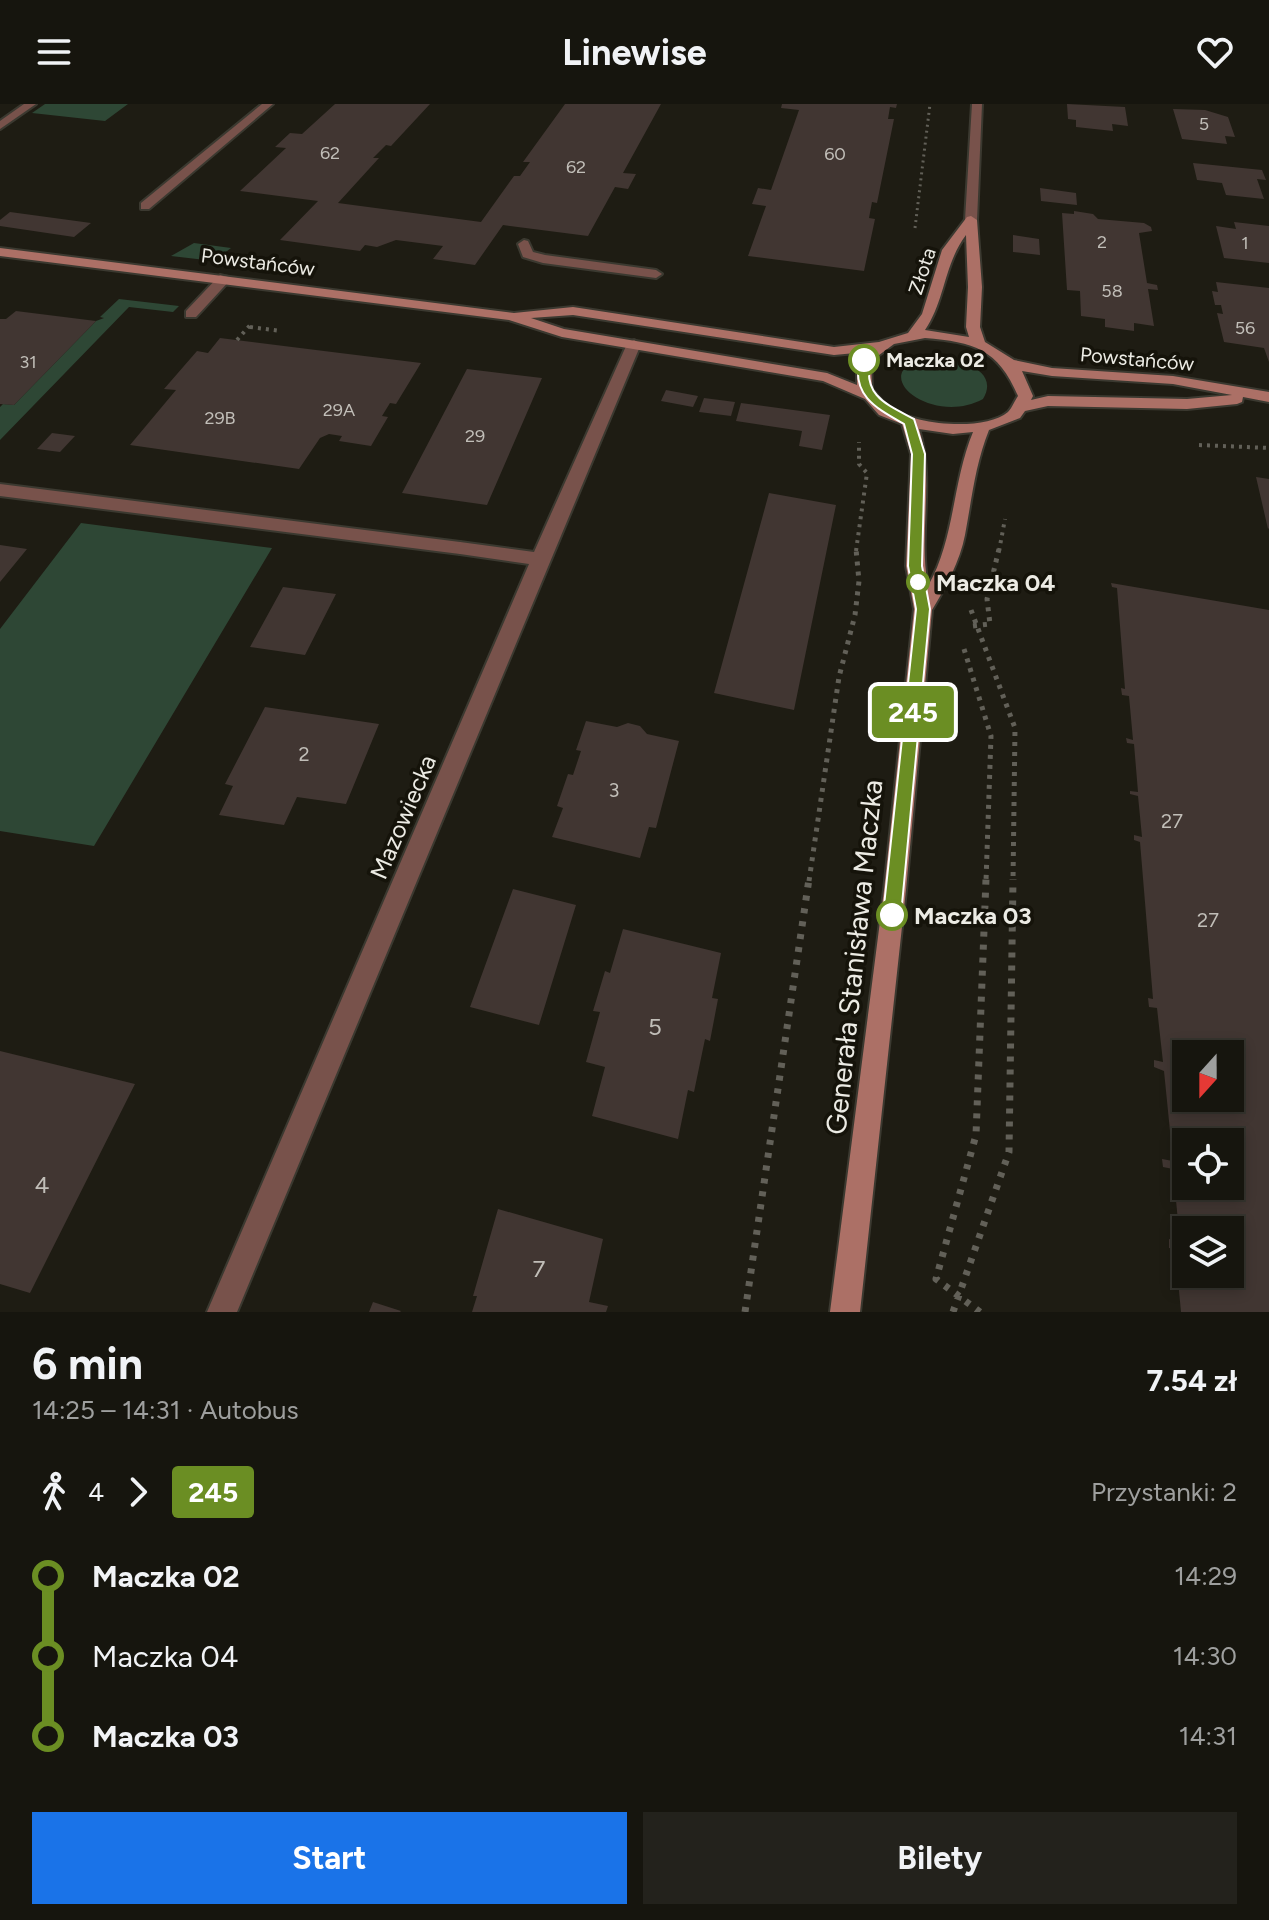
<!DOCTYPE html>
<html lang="pl">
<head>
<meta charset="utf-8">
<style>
  :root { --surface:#16150e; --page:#23221c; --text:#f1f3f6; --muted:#9e9f9e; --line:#35342e; --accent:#1a73e8 }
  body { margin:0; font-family:Figtree,sans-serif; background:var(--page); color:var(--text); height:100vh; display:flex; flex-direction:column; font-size:30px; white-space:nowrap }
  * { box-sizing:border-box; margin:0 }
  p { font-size:26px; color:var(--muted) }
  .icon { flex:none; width:44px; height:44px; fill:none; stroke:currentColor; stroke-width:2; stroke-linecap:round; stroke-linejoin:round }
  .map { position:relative; height:1208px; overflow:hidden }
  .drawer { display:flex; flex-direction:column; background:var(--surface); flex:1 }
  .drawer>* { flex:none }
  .badge { padding:0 16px; border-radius:6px; font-size:28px; line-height:52px }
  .needle { width:52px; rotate:201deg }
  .tools { position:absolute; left:1172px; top:936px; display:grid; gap:16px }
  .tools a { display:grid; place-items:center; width:72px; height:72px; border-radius:0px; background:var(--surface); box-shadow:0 4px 12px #0003,0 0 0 2px var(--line); font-size:40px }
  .map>.badge { position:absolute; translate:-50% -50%; box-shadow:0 0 0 4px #fff }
  .legs { display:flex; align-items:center; gap:12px; height:88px; padding:0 32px; font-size:26px }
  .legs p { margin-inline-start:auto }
  .headline { display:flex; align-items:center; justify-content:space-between; height:136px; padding:0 32px }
  h1 { font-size:44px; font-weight:700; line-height:60px }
  .button { display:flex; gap:16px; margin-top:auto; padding:16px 32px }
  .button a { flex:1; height:92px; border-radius:0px; background:var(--accent); color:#fff; font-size:32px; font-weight:700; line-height:92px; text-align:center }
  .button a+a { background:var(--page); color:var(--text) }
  ul { padding:0 32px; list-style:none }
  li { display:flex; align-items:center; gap:28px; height:80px; font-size:30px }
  li i { display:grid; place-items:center; width:12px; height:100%; margin:0 10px; background:currentColor }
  li i::after { content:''; width:20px; height:20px; margin:-10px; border:6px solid; border-radius:50%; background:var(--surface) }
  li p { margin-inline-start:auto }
  li:first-child i { background:linear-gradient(#0000 50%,currentColor 0) }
  li:last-child i { background:linear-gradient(currentColor 50%,#0000 0) }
  header { display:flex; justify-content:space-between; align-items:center; height:104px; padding:0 32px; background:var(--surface); font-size:36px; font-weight:700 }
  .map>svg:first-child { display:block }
  .green { fill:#2e4735 }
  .building { fill:#413632; fill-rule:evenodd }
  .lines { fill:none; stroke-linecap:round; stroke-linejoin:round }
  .lane-casing { stroke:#3b3930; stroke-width:4 }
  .street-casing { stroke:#3b3930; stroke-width:4 }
  .secondary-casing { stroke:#3b3930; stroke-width:4 }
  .path-far3 { stroke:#626058; stroke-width:3; stroke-dasharray:2 4; stroke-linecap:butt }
  .path-far2 { stroke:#626058; stroke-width:4; stroke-dasharray:3 5; stroke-linecap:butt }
  .path-far1 { stroke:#626058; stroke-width:5; stroke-dasharray:4 6; stroke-linecap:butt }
  .path { stroke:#626058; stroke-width:7; stroke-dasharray:5 8; stroke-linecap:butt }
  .lane { fill:#78524b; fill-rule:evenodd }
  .street { fill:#78524b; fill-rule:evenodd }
  .secondary { fill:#ac7066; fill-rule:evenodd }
  .line-1 { fill:#6b8e23; stroke:#fff; stroke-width:2 }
  .stop-1-dot { fill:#fff; stroke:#6b8e23; stroke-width:4 }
  .labels { text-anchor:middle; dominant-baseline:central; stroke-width:7; stroke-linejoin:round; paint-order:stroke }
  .far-number-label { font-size:18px; fill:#c1beb8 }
  .far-street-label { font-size:20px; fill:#ecebe4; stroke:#15130a }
  .far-stop-label { font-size:20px; font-weight:bold; fill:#ecebe4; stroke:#15130a; text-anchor:start }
  .number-label { font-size:20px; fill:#c1beb8 }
  .stop-label { font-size:24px; font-weight:bold; fill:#ecebe4; stroke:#15130a; text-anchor:start }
  .street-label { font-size:24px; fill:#ecebe4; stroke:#15130a }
  .near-number-label { font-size:24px; fill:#c1beb8 }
  .near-street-label { font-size:28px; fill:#ecebe4; stroke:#15130a }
</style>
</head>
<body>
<header><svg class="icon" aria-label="menu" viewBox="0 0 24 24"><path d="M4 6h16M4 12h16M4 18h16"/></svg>Linewise<svg class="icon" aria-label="heart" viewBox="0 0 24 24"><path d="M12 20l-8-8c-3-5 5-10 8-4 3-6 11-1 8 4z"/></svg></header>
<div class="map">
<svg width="1269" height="1208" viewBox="0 0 1269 1208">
  <rect width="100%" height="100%" fill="#1e1c13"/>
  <path class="green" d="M45,0H128L105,17L32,9Z
    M194,139L231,144L214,157L171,152Z
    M119,195L179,202L173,208L129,203L0,336V303L3,300L14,301L96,217L104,214L100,213Z
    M933,252C956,254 1001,265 983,295C930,324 859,265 933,252Z
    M81,419L272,444L94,742L0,727V525Z"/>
  <path class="building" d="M335,0H430L391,42L386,41L373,54H379L338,99L481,118L514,72H520L530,58H523L565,0H661L623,69L636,70L628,85L615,83L588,132L503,121L475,161L433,155L443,142L396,136L377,143L365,141L360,147L280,136L318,97L240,87L286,44L275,43L290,29L302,30Z
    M782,0H897L896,4L890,3L888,15H894L877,99L872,98L869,114L875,115L864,167L748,152L766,102L752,100L758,84L771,86L799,6L781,4Z
    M1067,0L1125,3L1128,22L1112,20L1113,27L1076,23V16L1068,15Z
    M1173,5L1205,6L1228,13L1235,33L1225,32L1227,40L1182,35Z
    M1193,59L1262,66L1266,76L1257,75L1264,95L1226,91L1222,79L1197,76Z
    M1040,84L1076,89L1077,101L1041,97Z
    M1074,107L1093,110L1098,115L1144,119L1151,123L1152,127L1139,129L1147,179L1157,181L1158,186L1148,185L1154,222L1134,219V227L1105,223V215L1081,212L1080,187L1067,186L1062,109L1074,110Z
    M10,108L91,119L74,133L0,122V116Z
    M1234,118L1269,122V159L1224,154L1216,122L1236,125Z
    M1013,131L1039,135L1040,151L1013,148Z
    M1216,178L1269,184V258L1264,244L1224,238L1217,209L1223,210L1221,201H1215L1212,187L1218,188Z
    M16,207L96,217L14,301L0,300V215H6Z
    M220,234L332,248L421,259L396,300L390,299L382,312L388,313L371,342L339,337L342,332L329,330L320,334L299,365L130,341L176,286L164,285L197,247L208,249Z
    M467,265L542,274L487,401L402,389Z
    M666,286L698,292L693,303L661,297Z
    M704,294L735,298L731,312L699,308Z
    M741,299L830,311L822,346L799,342L802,327L736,317Z
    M52,329L75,332L60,348L37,345Z
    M1256,373L1269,375V424L1268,425Z
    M769,389L836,401L794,606L714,589Z
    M0,441L27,445L0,478Z
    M1111,479L1269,506V1208H1181L1175,1145L1169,1144V1135L1180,1138L1173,1065L1163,1063L1162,1055L1173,1057L1164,967L1154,963V956L1163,958L1157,904L1149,903L1148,894L1153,895L1140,738L1134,736V731L1142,733L1138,692L1130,690V687L1138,688L1134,640L1127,639L1126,634L1133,636L1129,592L1122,591L1121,584L1125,585L1117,484L1112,483ZM1186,950H1230V994H1186ZM1186,1038H1230V1082H1186ZM1186,1126H1230V1170H1186Z
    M283,483L336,490L305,551L250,543Z
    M265,603L379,620L346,700L297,693L284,721L219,711L233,682L225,680Z
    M586,617L617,623L628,619L640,622L647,630L679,637L656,724L649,723L640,754L552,733L563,704L557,702L568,670L573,671L581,647L576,646Z
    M513,785L576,801L539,921L470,903Z
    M623,825L721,849L712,894L718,895L710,937L705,935L694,988L688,986L678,1035L592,1012L605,963L586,958L600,908L593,907L605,867L610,869Z
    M0,947L135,980L30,1189L0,1180Z
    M498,1105L603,1135L589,1198L608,1202L606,1208H472L477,1192H473Z
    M373,1198L401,1207L400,1208H369Z"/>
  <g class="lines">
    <defs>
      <path id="lane" d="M220,171L232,174L196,213H186V207Z
        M0,380L460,438L469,444L460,450L0,392Z"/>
      <path id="street" d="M24,0H36L0,25V17Z
        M262,0H273L149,105H141V99Z
        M972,0H982L977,116L971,120L965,116Z
        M524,136L528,137L533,148L545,151L656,166L662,170L656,174L543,159L523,153L518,140Z
        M634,236L641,240L237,1208H207L529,460L460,450L451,444L460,438L534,448L627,240Z"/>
      <path id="secondary" d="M971,112L977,116L982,183L980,223L985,238L1014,256L1052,264L1173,272L1269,288V298L1243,293L1242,298L1237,300L1187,305L1048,302L1025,307L1020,314L989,326C975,361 972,394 965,431C960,457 946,483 932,506L906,786L860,1208H830L884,786L914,505L906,462L911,350L902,320L879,311L865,295L823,277L562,233L509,216L0,152V144L514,209L573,203L834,243L879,238L908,229L922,210L942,146L967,113ZM966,131L968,183L966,223L969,233L925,226C945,197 944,160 966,131ZM573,211L834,251L866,248L857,256V281L827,269L564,225L531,214ZM925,234C974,238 998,245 1018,292C1015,296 1012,304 1008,308C984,328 913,321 889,303C883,299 877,291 872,285L871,257L894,240ZM1022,267L1052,272L1173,280L1232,291L1187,295L1048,292L1031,296L1033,292ZM919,325L953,330L973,328C952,379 955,435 928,482C918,430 935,376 919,325Z"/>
    </defs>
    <use href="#lane" class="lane-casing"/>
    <use href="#street" class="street-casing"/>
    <use href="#secondary" class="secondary-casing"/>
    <path class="path-far3" d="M915,124L930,0"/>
    <path class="path-far2" d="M250,223L281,227
      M237,236L252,219
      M1199,341L1269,344
      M856,447L867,369L859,360V338
      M999,447L1005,415"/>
    <path class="path-far1" d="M971,506L1015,624L1013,777
      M973,522L990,520L987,495L999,445
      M964,545L991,632L986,777
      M809,777L839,573L855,511L859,477L856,445"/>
    <path class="path" d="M745,1208L809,775
      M953,1208L1009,1048L1013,775
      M980,1208L936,1175L976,1031L986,775"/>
    <use href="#lane" class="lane"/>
    <use href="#street" class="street"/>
    <use href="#secondary" class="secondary"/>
  </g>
  <path class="line-1" d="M864,252L870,256C863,292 886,300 914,315L925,350L922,462L930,505L901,811L898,817L892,820L885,817L883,811L916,505L908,462L912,350L904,320C876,304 852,292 859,256Z"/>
  <g class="stop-1-dot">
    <circle cx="864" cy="256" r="14"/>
    <circle cx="918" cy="478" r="10"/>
    <circle cx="892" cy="811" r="14"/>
  </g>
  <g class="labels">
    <g class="far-number-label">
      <text x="1204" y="20">5</text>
      <text x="330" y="49">62</text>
      <text x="835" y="50">60</text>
      <text x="576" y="63">62</text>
      <text x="1102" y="138">2</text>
      <text x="1245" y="139">1</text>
      <text x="1112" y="187">58</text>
      <text x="1245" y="224">56</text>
      <text x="28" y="258">31</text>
      <text x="339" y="306">29A</text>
      <text x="220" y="314">29B</text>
      <text x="475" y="332">29</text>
    </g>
    <g class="far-street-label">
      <text transform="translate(258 158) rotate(7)">Powstańców</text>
      <text transform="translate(922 167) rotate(-72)">Złota</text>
      <text transform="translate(1137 255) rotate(5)">Powstańców</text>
    </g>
    <g class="far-stop-label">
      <text x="886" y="256">Maczka 02</text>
    </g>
    <g class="number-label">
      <text x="304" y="650">2</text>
      <text x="614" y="686">3</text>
      <text x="1172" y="717">27</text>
      <text x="1208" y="816">27</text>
    </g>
    <g class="stop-label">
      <text x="936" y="478">Maczka 04</text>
      <text x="914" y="811">Maczka 03</text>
    </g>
    <g class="street-label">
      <text transform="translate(403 713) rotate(-67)">Mazowiecka</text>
    </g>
    <g class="near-number-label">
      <text x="655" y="922">5</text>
      <text x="42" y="1080">4</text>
      <text x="539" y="1164">7</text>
    </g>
    <g class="near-street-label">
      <text transform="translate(854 853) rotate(-84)">Generała Stanisława Maczka</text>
    </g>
  </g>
</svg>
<div class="tools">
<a><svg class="needle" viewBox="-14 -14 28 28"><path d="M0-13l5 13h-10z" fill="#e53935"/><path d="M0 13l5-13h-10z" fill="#9e9f9e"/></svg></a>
<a><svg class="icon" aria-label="locate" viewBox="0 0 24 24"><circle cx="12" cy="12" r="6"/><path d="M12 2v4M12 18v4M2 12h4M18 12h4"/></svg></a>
<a><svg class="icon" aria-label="layers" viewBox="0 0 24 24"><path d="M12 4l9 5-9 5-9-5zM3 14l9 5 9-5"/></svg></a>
</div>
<b class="badge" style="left:913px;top:608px;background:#6b8e23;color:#fff">245</b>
</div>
<section class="drawer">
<div class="headline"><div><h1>6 min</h1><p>14:25 – 14:31 · Autobus</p></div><b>7.54 zł</b></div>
<div class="legs"><svg class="icon" aria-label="walk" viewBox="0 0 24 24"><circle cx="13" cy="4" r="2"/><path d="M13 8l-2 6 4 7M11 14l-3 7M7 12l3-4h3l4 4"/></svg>4<svg class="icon" aria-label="forward" viewBox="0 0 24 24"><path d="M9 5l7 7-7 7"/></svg><b class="badge" style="background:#6b8e23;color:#fff">245</b><p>Przystanki: 2</p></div>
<ul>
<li><i style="color:#6b8e23"></i><b>Maczka 02</b><p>14:29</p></li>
<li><i style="color:#6b8e23"></i><span>Maczka 04</span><p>14:30</p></li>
<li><i style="color:#6b8e23"></i><b>Maczka 03</b><p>14:31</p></li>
</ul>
<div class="button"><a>Start</a><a>Bilety</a></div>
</section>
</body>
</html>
